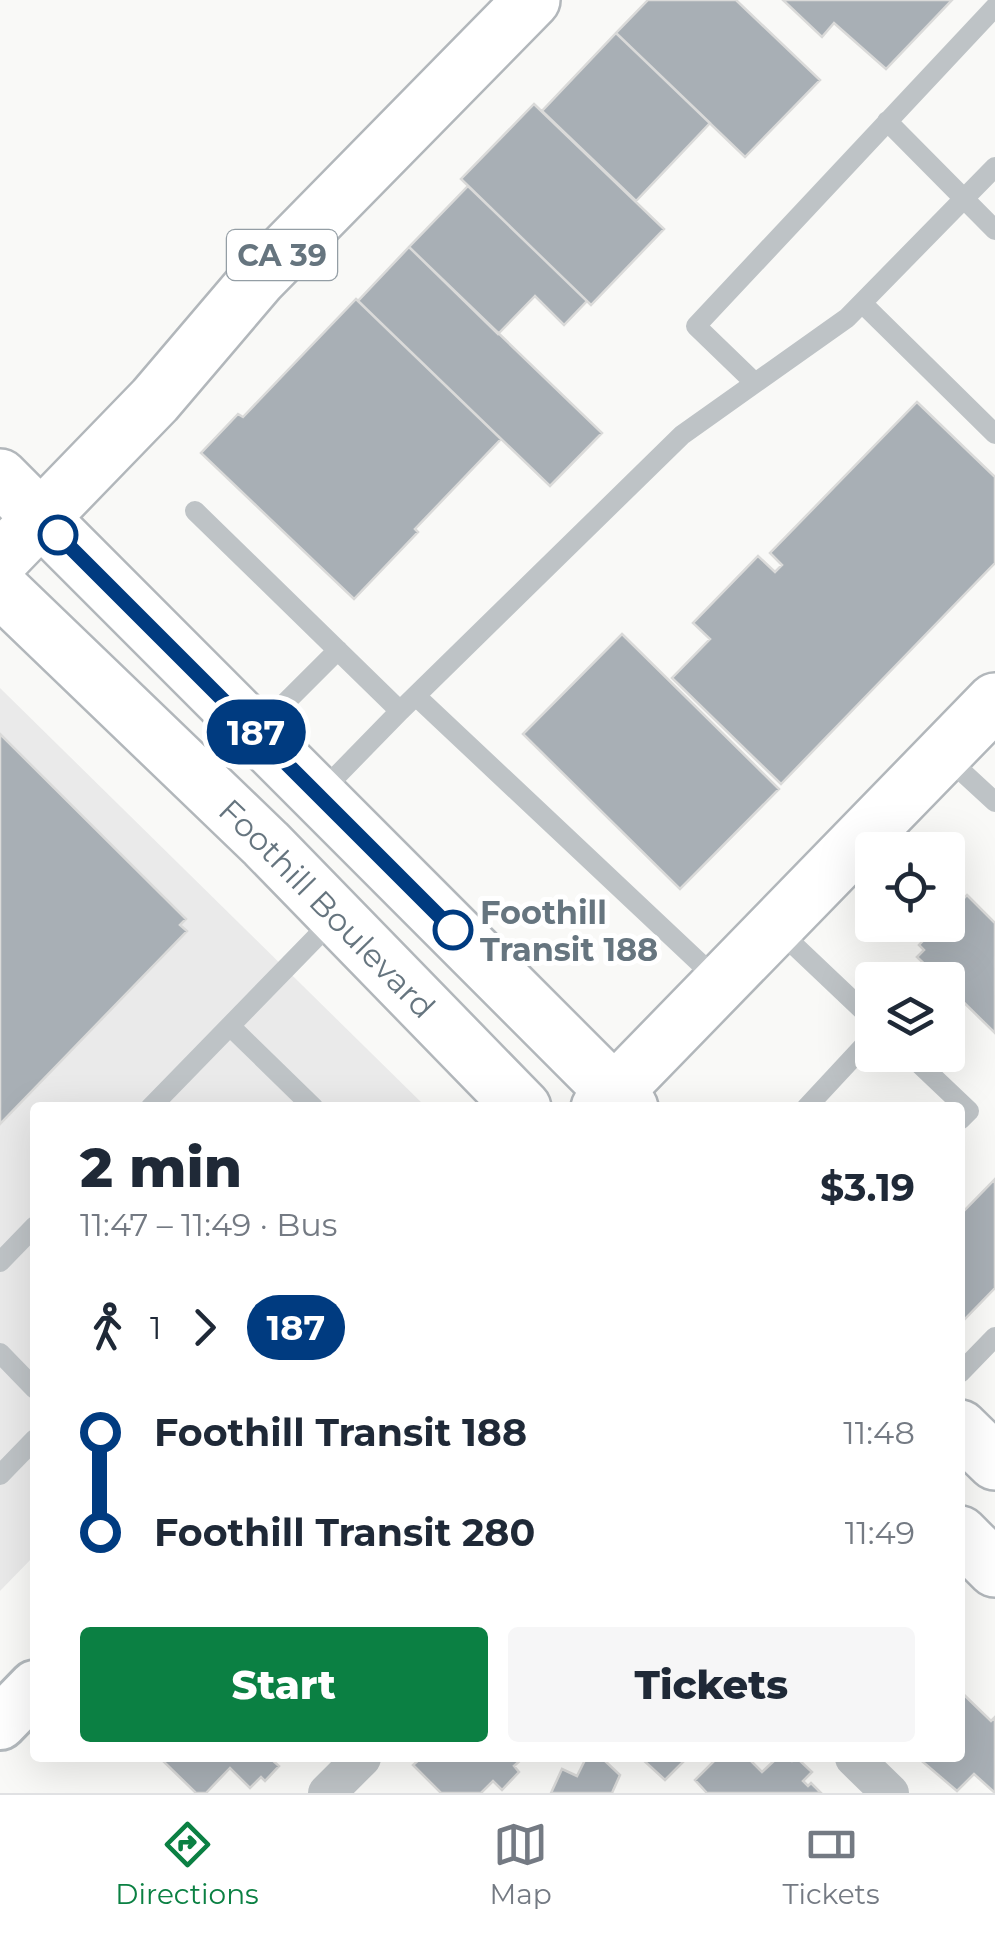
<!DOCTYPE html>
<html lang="en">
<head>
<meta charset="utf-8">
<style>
  :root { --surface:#fff; --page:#f6f6f7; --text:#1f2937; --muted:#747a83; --line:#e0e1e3; --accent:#0b8043 }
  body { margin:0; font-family:Montserrat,sans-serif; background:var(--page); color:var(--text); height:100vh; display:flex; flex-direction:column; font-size:38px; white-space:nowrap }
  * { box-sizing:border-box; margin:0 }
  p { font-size:32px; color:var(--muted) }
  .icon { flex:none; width:55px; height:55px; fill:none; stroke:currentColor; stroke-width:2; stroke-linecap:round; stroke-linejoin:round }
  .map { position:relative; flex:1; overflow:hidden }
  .side { position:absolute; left:30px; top:1102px; width:935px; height:660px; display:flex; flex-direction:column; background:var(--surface); border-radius:10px; box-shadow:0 10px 40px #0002 }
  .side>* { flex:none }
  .badge { padding:0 20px; border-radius:32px; font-size:35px; line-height:65px }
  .controls { position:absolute; left:855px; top:832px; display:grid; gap:20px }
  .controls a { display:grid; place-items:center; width:110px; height:110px; border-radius:10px; background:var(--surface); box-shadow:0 10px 40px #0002; font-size:50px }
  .map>.badge { position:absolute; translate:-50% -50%; box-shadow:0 0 0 5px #fff }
  .legs { display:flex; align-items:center; gap:15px; height:110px; padding:0 50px; font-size:32px }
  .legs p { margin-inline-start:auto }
  .overview { display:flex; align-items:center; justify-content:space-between; height:170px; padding:0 50px }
  h1 { font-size:55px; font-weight:800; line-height:75px }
  .button { display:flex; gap:20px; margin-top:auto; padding:20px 50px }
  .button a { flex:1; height:115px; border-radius:10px; background:var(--accent); color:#fff; font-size:40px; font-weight:800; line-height:115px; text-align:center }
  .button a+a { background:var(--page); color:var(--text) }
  ul { padding:0 50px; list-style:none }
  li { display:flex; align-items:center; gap:35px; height:100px; font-size:38px }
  li i { display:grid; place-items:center; width:15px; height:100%; margin:0 12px; background:currentColor }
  li i::after { content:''; width:25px; height:25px; margin:-12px; border:8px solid; border-radius:50%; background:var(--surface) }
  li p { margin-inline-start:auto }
  li:first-child i { background:linear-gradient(#0000 50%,currentColor 0) }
  li:last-child i { background:linear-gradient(currentColor 50%,#0000 0) }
  .tab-bar { display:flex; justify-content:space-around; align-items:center; height:140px; border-top:2px solid var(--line); background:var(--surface); font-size:28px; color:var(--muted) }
  .tab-bar a { display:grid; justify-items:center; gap:5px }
  .tab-bar .on { color:var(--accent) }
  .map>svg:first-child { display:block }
  .built { fill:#eaeaea }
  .building { fill:#a8afb5; stroke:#dadad9; stroke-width:2.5 }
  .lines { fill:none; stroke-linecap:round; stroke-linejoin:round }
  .secondary-casing { stroke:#b3b9bd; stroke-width:58 }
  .primary-casing { stroke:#b2b7bb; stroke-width:60 }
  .lane { stroke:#bec3c6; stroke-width:20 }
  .street { stroke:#bec3c6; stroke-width:38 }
  .secondary { stroke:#fff; stroke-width:52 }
  .primary { stroke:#fff; stroke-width:55 }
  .line-1-casing { stroke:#fff; stroke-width:22 }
  .line-1 { stroke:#003b80; stroke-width:15 }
  .stop-1-dot { fill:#fff; stroke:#003b80; stroke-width:5 }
  .labels { text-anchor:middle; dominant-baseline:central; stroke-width:10; stroke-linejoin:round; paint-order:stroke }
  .shield { fill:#fff; stroke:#949ea5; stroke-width:2.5 }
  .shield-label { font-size:30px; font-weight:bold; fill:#66757f }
  .street-label { font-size:32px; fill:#66757f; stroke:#fff }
  .stop-label { font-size:32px; font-weight:bold; fill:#66757f; stroke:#fff; text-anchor:start }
</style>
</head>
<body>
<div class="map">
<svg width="995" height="1793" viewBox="0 0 995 1793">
  <rect width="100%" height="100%" fill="#f9f9f7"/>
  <path class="built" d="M0,688L426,1107L35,1108V1555L0,1591Z"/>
  <path class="building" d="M648,0H736L820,80L745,157L616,33Z
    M783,0H952L886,69L834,23L822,37Z
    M616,33L710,123L636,201L542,111Z
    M534,104L664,229L591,305L461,179Z
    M468,186L587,301L564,325L535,296L498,334L409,247Z
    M409,247L602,433L550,486L358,301Z
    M356,299L501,439L415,529L418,532L354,599L201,453L238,414L243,417Z
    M917,402L995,477V563L781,784L672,678L710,639L693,623L758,556L775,572L782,565L770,553Z
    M622,634L779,789L680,889L523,734Z
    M0,734L186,919L180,925L187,931L0,1124Z
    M967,895L995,923V1033L948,987V980H941L917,957L924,950L919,945L938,925H948V916Z
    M995,1179V1288L960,1324V1215Z
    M960,1691L991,1721L995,1717V1793L974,1774L957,1791L923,1762L928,1758H960Z
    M164,1758H270L279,1766L265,1781L261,1777L250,1788L230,1768L206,1793H196L162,1760Z
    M421,1758H523L514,1766L519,1772L502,1790L493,1781L481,1793H441L413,1765Z
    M586,1758H602L620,1775L612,1793H551L562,1769L577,1776Z
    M641,1758H687L665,1780Z
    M717,1758H748L762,1772L777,1758H788L792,1761L797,1758L812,1772L803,1781L808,1786L811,1783L821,1793H707L695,1780Z"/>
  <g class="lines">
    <defs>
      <path id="secondary" d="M0,1723L35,1687"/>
      <g id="primary">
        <path d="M0,477L630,1108"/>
        <path d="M0,560L155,400L258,279L532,0"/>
        <path id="s1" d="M0,588L266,844L523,1108"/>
        <path d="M599,1108L995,701"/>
        <path d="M960,1428L995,1462"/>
        <path d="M960,1534L995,1569"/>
      </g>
    </defs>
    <use href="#secondary" class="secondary-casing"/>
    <use href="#primary" class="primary-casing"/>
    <path class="lane" d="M887,121L995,230
      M862,303L995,434
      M755,383L696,326L995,7
      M195,511L400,711
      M416,696L720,982
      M258,730L338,650
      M945,756L995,802
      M320,793L400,711L682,435L847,318L995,167
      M776,928L872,1019
      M230,1026L314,1108
      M910,1055L969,1111L960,1120
      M150,1108L335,918
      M806,1108L872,1037
      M0,1262L35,1226
      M0,1353L35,1389
      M960,1373L995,1337
      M0,1475L35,1439"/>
    <path class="street" d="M854,1758L890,1793
      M327,1793L362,1758"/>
    <use href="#secondary" class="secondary"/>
    <use href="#primary" class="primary"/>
  </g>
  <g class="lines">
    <defs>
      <path id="line-1" d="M58,535L453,930"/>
    </defs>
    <use href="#line-1" class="line-1-casing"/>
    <use href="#line-1" class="line-1"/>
  </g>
  <g class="stop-1-dot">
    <circle cx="58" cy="535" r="18"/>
    <circle cx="453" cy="930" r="18"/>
  </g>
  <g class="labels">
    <rect class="shield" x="227" y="230" width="110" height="50" rx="8"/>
    <g class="shield-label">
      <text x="282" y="255">CA 39</text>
    </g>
    <g class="street-label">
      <text stroke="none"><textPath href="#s1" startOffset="458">Foothill Boulevard</textPath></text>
    </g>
    <g class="stop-label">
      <text x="480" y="912">Foothill<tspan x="480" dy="37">Transit 188</tspan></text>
    </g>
  </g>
</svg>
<div class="controls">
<a><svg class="icon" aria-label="locate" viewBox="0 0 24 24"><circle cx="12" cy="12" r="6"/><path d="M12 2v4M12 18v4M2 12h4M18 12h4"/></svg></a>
<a><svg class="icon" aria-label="layers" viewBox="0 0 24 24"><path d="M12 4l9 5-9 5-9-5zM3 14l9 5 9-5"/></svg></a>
</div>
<b class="badge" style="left:256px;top:732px;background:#003b80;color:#fff">187</b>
<section class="side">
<div class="overview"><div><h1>2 min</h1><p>11:47 – 11:49 · Bus</p></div><b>$3.19</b></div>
<div class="legs"><svg class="icon" aria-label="walk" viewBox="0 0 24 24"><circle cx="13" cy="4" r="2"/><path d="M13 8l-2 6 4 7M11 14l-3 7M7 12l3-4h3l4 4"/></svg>1<svg class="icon" aria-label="forward" viewBox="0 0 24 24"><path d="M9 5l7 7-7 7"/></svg><b class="badge" style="background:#003b80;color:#fff">187</b></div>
<ul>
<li><i style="color:#003b80"></i><b>Foothill Transit 188</b><p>11:48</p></li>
<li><i style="color:#003b80"></i><b>Foothill Transit 280</b><p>11:49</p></li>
</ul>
<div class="button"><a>Start</a><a>Tickets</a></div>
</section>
</div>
<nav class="tab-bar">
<a class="on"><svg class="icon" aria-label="directions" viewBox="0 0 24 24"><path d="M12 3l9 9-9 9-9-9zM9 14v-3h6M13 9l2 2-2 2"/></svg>Directions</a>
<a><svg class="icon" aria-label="map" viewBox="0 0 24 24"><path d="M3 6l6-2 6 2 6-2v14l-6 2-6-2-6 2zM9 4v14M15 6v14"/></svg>Map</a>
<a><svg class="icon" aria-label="tickets" viewBox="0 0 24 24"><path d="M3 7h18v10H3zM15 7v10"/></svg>Tickets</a>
</nav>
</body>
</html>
